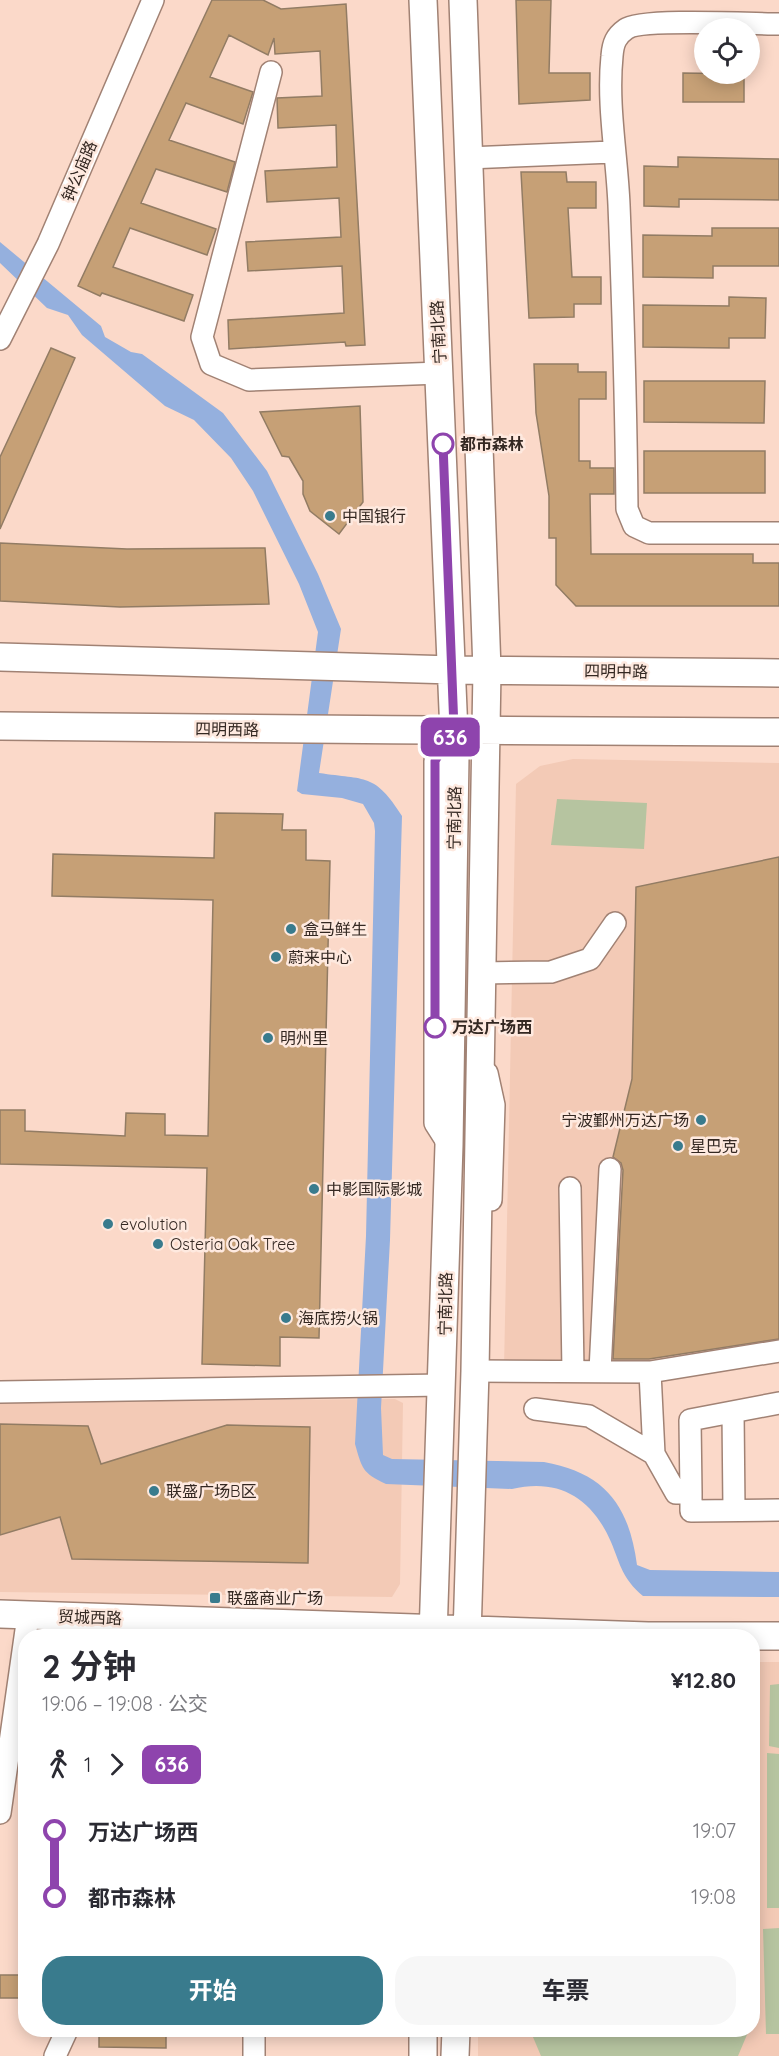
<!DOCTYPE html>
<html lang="zh">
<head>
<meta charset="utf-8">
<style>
  :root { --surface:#fff; --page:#f7f7f7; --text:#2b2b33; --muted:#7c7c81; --accent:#397b8d }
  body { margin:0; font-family:Quicksand,"Noto Sans SC",sans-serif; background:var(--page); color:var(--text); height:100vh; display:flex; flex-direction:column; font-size:22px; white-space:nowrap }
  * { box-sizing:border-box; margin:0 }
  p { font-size:20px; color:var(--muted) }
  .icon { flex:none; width:33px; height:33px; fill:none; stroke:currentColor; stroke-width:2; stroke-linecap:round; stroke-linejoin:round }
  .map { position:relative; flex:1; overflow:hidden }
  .side { position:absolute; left:18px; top:1629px; width:742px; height:408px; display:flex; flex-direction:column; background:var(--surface); border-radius:24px; box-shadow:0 3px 15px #0003 }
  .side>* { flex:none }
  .badge { padding:0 12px; border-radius:9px; font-size:21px; line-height:39px }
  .controls { position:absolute; left:694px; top:18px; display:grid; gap:12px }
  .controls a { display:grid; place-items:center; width:66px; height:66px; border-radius:50%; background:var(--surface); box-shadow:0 3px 15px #0003; font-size:30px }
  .map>.badge { position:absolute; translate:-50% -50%; box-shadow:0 0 0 3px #fff }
  .legs { display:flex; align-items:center; gap:9px; height:66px; padding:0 24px; font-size:20px }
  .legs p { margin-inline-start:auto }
  .overview { display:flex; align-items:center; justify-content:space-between; height:102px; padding:0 24px }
  h1 { font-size:33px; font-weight:700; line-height:45px }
  .action { display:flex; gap:12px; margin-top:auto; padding:12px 24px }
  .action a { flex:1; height:69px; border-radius:24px; background:var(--accent); color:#fff; font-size:24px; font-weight:700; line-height:69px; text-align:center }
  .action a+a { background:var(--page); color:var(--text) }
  ul { padding:0 24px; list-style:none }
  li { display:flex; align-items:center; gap:21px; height:66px; font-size:22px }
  li i { display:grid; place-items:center; width:9px; height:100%; margin:0 8px; background:currentColor }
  li i::after { content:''; width:15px; height:15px; margin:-8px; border:4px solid; border-radius:50%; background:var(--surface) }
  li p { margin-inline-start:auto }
  li:first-child i { background:linear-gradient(#0000 50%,currentColor 0) }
  li:last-child i { background:linear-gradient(currentColor 50%,#0000 0) }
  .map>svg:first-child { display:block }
  .built { fill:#f3cab6 }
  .green { fill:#b6c4a0 }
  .water { fill:#95b0de }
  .building { fill:#c6a076; stroke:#927c64; stroke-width:1.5 }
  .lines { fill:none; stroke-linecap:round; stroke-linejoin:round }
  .minor-casing { stroke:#a18274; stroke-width:24 }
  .major-casing { stroke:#a18274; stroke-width:30 }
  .minor { stroke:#fff; stroke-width:21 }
  .major { stroke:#fff; stroke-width:27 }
  .line-1-casing { stroke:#fff; stroke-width:14 }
  .line-1 { stroke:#8e44ad; stroke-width:9 }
  .stop-1-dot { fill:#fff; stroke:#8e44ad; stroke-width:3 }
  .poi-dot { fill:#397b8d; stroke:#fee9df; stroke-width:2 }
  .labels { text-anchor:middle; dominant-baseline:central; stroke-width:5; stroke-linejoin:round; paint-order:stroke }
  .street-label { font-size:16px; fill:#342822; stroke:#fee9df }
  .stop-label { font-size:16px; font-weight:bold; fill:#342822; stroke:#fee9df; text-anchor:start }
  .poi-label { font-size:16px; fill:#342822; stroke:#fee9df; text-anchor:start }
</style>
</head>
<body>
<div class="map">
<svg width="779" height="2056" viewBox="0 0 779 2056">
  <rect width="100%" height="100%" fill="#fbd9c9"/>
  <path class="built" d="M573,759L779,763V1344L626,1370L504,1368L516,784L540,766Z
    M395,1399L403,1403L400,1584L392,1597L0,1592V1402Z
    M753,1662H779V2056H478V2030H753Z"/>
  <path class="green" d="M557,799L647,803L644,849L551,845Z
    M779,1684V1748L769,1746L770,1685Z
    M767,1753L779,1754V1908H767Z
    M779,1928V2034H766L763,1929Z
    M530,2030H749L738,2056H541Z"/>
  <path class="water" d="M0,242L101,326L105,337L131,352L142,354L223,413L267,471L318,574L341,629L319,773C366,780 375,773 402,816L390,1240L381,1408L383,1455L392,1459L544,1462C605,1473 629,1505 637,1565L650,1570L779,1572V1597L643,1596C622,1578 621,1566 611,1542C592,1498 559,1478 512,1489L386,1484C362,1473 362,1468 355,1444L366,1236L375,831L374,823L363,804L342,798L302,794L297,791L318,632L299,584L253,491L231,458L194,420L165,406L82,335L68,315L47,308L0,263Z"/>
  <path class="building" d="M212,0H263L281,9L346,4L365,345L346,346L345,342L229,349L228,320L344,313L342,266L248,271L246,242L341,237L339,198L267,202L265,171L337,167L336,125L278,128L277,98L322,96L320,51L275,54L274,38L268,55L229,35L210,77L253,92L243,124L186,103L169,140L235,162L227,192L156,169L141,203L216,229L207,255L130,228L113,267L193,295L184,321L102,293L100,296L78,286Z
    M516,0H551L549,73H590V100L519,104Z
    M683,73L744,74V102H683Z
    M678,157L779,159V200L679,199V207L644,206V166L678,167Z
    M521,172H566L567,182H596V208H568L572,277H601V304H574V317L529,318Z
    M712,228H779V266H713V278L643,277V235L712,236Z
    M729,297L766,298L765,338H729V348L643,347V305L729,306Z
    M51,348L75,358L0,529V457Z
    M534,364H578V372H606V399H579V461H590V468H614V494H590L591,554H753V563H779V606H576L556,585V538H549V496L536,413Z
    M644,381H765L764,423L644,422Z
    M360,406L363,502L339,534L310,511L303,494V481L289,457L282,456L260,412Z
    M644,451H765V493H644Z
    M0,543L127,549L265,548L269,604L120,607L0,601Z
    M215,813L283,814L282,830H306V860L330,861L319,1338L280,1337V1366L202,1364L207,1168L0,1164V1110H25V1131L125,1136L126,1113L165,1114V1135L208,1136L213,900L52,896L53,854L214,858Z
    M779,857V1339L649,1359H613L623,1170L621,1163L613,1157L632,1079L636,887Z
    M0,1424L88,1426L101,1464L227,1425L310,1427L308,1563L72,1559L60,1517L0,1535Z
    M0,1975H26V1998H0Z
    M99,2030H166V2048L99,2047Z"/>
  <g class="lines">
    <defs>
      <path id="minor" d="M779,24C755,24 640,18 626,29C616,36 613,43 612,56C607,105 617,156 619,205C623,306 626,407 627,509L634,526L649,533H779
        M271,72L202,337L211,364L249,380L440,373
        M468,158L613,152
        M0,339L48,244L153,0
        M482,973L551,972L590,959L615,923
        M487,1073L494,1105L491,1200
        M449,1145L435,1123V761L454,729
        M570,1188L573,1371
        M779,1351L650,1372L654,1454L676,1493H691L690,1420L779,1403
        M475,1371L650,1372
        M600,1371L610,1169
        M0,1392L443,1385
        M535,1409L589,1416L654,1454
        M733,1412L734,1510
        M691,1493V1511L779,1510
        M0,1813L28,1616
        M55,2056L67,2030
        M254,2056V2030"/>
      <path id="major" d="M423,0L455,757L449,1145L433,1636
        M463,0L487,670L475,1371L467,1636
        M0,657L453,670L779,673
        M0,726C260,730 519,730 779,732
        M0,1614L648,1636H779
        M423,2056V2030
        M455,2056L456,2030"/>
    </defs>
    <use href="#minor" class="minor-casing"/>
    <use href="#major" class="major-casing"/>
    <use href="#minor" class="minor"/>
    <use href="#major" class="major"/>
  </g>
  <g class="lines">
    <defs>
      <path id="line-1" d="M435,1027V761L454,729L443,444"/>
    </defs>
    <use href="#line-1" class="line-1-casing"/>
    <use href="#line-1" class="line-1"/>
  </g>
  <g class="stop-1-dot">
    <circle cx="443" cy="444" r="10"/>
    <circle cx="435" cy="1027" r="10"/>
  </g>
  <g class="poi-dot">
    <circle cx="330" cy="516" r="6"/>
    <circle cx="291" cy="929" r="6"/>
    <circle cx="276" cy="957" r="6"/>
    <circle cx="268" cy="1038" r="6"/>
    <circle cx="701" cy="1120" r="6"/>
    <circle cx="678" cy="1146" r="6"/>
    <circle cx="314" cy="1189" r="6"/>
    <circle cx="108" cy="1224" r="6"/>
    <circle cx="158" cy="1244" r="6"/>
    <circle cx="286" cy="1318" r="6"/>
    <circle cx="154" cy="1491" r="6"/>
    <rect x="209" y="1592" width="12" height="12" rx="3"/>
  </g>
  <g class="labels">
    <g class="street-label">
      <text transform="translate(79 171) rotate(-67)">钟公庙路</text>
      <text transform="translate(438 332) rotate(-93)">宁南北路</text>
      <text transform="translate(616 671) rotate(1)">四明中路</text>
      <text transform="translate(227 729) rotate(1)">四明西路</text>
      <text transform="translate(454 818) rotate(-89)">宁南北路</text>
      <text transform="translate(445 1304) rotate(-89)">宁南北路</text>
      <text transform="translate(90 1617) rotate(2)">贸城西路</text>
    </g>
    <g class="stop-label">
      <text x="460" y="444">都市森林</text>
      <text x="452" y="1027">万达广场西</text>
    </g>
    <g class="poi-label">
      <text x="342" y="516">中国银行</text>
      <text x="303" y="929">盒马鲜生</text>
      <text x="288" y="957">蔚来中心</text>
      <text x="280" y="1038">明州里</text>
      <text x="689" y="1120" text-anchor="end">宁波鄞州万达广场</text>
      <text x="690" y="1146">星巴克</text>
      <text x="326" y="1189">中影国际影城</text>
      <text x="120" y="1224">evolution</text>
      <text x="170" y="1244">Osteria Oak Tree</text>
      <text x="298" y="1318">海底捞火锅</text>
      <text x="166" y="1491">联盛广场B区</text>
      <text x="227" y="1598">联盛商业广场</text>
    </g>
  </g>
</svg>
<div class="controls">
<a><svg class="icon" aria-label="locate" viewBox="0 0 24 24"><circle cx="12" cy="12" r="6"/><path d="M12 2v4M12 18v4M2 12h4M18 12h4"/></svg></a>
</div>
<b class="badge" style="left:450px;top:737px;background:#8e44ad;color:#fff">636</b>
<section class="side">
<div class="overview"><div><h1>2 分钟</h1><p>19:06 – 19:08 · 公交</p></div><b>¥12.80</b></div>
<div class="legs"><svg class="icon" aria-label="walk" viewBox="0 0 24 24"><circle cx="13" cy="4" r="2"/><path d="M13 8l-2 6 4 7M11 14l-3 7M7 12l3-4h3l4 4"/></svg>1<svg class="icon" aria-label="forward" viewBox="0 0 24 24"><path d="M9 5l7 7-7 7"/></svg><b class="badge" style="background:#8e44ad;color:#fff">636</b></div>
<ul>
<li><i style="color:#8e44ad"></i><b>万达广场西</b><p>19:07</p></li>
<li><i style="color:#8e44ad"></i><b>都市森林</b><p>19:08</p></li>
</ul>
<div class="action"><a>开始</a><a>车票</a></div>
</section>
</div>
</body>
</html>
